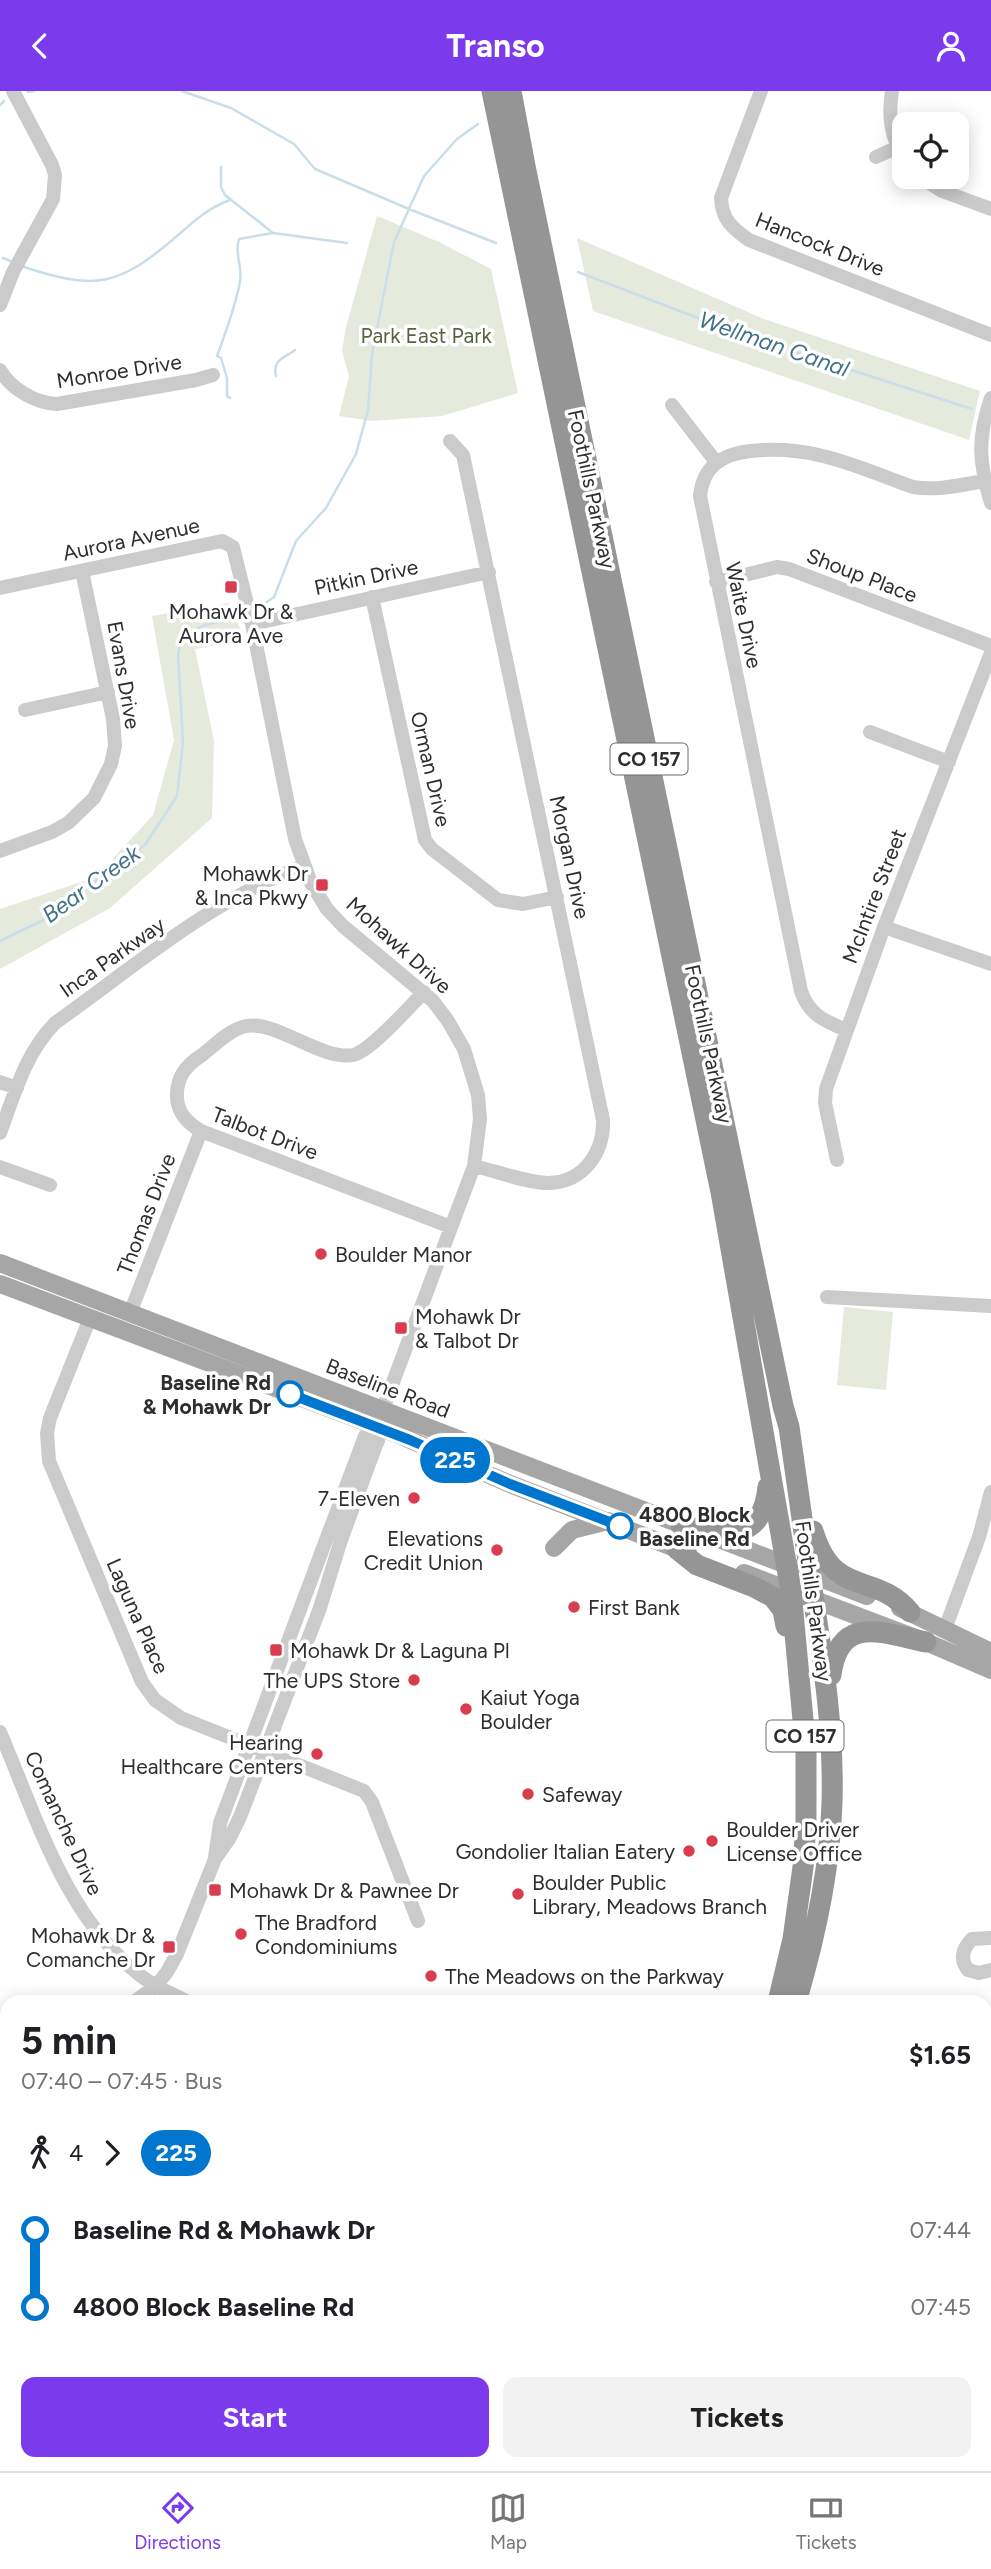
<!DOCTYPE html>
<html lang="en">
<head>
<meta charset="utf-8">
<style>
  :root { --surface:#fff; --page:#f2f2f2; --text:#202124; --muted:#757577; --line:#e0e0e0; --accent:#7c3aed }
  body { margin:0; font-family:Figtree,sans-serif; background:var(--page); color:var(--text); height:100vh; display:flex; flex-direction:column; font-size:26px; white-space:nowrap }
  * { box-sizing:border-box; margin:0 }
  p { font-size:23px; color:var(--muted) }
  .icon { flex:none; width:38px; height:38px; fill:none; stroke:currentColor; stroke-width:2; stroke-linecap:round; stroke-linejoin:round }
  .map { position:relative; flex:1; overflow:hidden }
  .side { position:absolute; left:0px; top:1904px; width:992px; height:476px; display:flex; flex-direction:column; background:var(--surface); border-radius:21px 21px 0 0; box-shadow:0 4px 18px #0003 }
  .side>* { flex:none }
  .badge { padding:0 14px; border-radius:23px; font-size:24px; line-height:46px }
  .fabs { position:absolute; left:892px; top:21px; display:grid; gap:14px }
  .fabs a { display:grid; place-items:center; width:77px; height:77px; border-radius:14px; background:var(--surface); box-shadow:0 4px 18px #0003; font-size:35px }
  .map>.badge { position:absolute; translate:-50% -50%; box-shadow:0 0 0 4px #fff }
  .legs { display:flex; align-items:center; gap:10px; height:77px; padding:0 21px; font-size:23px }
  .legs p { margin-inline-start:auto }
  .overview { display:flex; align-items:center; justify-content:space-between; height:119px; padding:0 21px }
  h1 { font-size:38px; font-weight:700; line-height:52px }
  .primary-button { display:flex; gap:14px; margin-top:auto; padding:14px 21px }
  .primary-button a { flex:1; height:80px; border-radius:14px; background:var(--accent); color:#fff; font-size:28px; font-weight:700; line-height:80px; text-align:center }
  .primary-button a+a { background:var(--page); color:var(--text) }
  ul { padding:0 21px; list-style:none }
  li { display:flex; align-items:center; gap:24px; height:77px; font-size:26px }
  li i { display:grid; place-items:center; width:10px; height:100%; margin:0 9px; background:currentColor }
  li i::after { content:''; width:18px; height:18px; margin:-9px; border:5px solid; border-radius:50%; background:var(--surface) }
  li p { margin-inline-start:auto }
  li:first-child i { background:linear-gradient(#0000 50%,currentColor 0) }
  li:last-child i { background:linear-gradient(currentColor 50%,#0000 0) }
  header { display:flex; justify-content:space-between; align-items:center; height:91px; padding:0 21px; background:var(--accent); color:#fff; font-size:32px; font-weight:700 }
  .tab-bar { display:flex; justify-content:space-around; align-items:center; height:98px; border-top:2px solid var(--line); background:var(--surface); font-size:19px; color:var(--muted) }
  .tab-bar a { display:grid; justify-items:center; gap:4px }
  .tab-bar .active { color:var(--accent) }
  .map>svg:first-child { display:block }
  .green { fill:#e5eadd }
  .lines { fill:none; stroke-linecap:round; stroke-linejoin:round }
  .stream { stroke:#cadee9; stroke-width:2.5 }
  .minor { stroke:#cbcbcb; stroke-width:14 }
  .major { stroke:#a6a6a6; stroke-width:18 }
  .highway { stroke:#959595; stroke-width:21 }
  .line-1-casing { stroke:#fff; stroke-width:16 }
  .line-1 { stroke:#0076ce; stroke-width:10 }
  .poi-dot { fill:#d93c4f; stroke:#fff; stroke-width:2.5 }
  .stop-1-dot { fill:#fff; stroke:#0076ce; stroke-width:3.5 }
  .labels { text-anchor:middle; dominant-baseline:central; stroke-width:7; stroke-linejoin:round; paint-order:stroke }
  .shield { fill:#fff; stroke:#6d6d6d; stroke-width:2 }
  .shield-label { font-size:19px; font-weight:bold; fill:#2e2e2e }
  .street-label { font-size:21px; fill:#2e2e2e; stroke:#fff }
  .park-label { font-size:21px; fill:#53663e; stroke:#fff }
  .poi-label { font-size:21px; fill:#2e2e2e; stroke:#fff; text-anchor:start }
  .stop-label { font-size:21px; font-weight:bold; fill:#2e2e2e; stroke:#fff; text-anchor:end }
  .water-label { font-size:23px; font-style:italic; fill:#42718a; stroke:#fff }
</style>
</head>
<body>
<header><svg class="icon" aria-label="back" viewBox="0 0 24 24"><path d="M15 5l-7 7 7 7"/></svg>Transo<svg class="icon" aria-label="person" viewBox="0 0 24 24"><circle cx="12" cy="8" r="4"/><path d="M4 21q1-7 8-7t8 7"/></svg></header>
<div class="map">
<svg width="991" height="2380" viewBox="0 0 991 2380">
  <rect width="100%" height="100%" fill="#fff"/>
  <path class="green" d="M377,125L439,151L491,178L518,302L442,325L372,330L339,325L349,285L342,260L346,236Z
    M577,147L764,228L980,300L969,349L593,220Z
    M229,512L245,549L195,558L214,650L212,727L110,817L0,878V818L96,786L153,724L174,649L152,525Z
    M844,1216L893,1221L886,1299L837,1294Z
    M7,1977V2118L0,2105V1980Z"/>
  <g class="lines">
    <path class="stream" d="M182,0L231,17L294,53L315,78L409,118L496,152
      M28,1L34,0
      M0,14L4,10
      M221,76V96L225,104L273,142
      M3,167L10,170
      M24,176C97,200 119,195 177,145C194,130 208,117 230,109
      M578,181L737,242L972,318
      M276,285C272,268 285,267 295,259
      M230,307L227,305V287L221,267L217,265C226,241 235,216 240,191C243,176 234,162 239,148L273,142L347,152
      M264,513L274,506L296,450L326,417L356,363L368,319L372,263L394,151L424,85L457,48L478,33
      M187,543L205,534L236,527
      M0,850L56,823L104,783L145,754L177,705L183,651L178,564L180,554"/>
    <path class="minor" d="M761,0L721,107C722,129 732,137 749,149L991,244
      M892,0C888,24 891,48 905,68
      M876,66L898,56
      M920,86L942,100L991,118
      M0,214L13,181L53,108L55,84L52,74L13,0
      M0,279C11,298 35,312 57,313L196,289L213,284
      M991,307C977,347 979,372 991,412
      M672,314L716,371
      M450,350L463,364L603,1029C604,1061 584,1091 549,1092C527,1092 496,1080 474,1075
      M716,491L777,476L789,478L991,555
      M0,497L222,450L233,456L252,533L295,748L311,792L327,818L343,835L433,910L448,930L464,958L478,1004L480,1028L474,1075L374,1342L378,1350L376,1354L341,1449L320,1517L240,1726L229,1748L215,1768L177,1863L167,1881L156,1895L134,1911
      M372,506L425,749L432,758L498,809L523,813L557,806
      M252,533L489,481
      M25,619L108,601
      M870,641L949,671
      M0,760L52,741L68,732L94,707L111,673L115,655L113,628L82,480
      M884,836L991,873
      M424,901C409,916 371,960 353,964C322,970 276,929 246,935C230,938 214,955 202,964C185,975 176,987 177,1007C178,1023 188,1032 201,1040L451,1136
      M846,939C825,930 809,924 801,900L700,405C703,375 722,363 751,360C812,353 857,376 913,396C937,400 960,394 984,390
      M0,991L17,997
      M0,1042C15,1002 25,963 55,932C135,875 211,809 303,775
      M837,1069L825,1012L826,998L884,836L991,562
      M0,1076L50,1094
      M827,1206L991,1215
      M130,1222L201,1040
      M90,1227L50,1327L47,1342L49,1370L142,1591L155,1609L181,1627L364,1700L372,1711L418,1830
      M945,1538L979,1446L991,1401
      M0,1641C37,1727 65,1826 141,1885C155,1896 173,1903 188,1911
      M215,1766L220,1732L365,1345L374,1342
      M991,1847L972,1848C963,1857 959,1868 968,1879L979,1882L991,1879
      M0,1971L7,1968
      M985,2088L991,2083
      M985,2183L991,2185
      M0,2306L7,2289
      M154,2380L157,2373
      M567,2380L569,2373
      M718,2380L721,2373
      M842,2380L844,2373"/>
    <path class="major" d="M0,1172L867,1505
      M0,1193L397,1343L510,1393L688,1462
      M554,1457L572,1439L608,1430
      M744,1482L926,1551L991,1579
      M900,1517L991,1561"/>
    <path class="highway" d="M492,0L721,1101L791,1500L806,1661V1731L803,1776L793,1848L778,1911
      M511,0L525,75L783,1315L789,1336C797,1392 805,1449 813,1505C824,1575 834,1641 832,1712C830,1779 815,1847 796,1911
      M681,1434C724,1443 762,1453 768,1396
      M813,1440C834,1509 874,1479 910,1521
      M677,1458L697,1474L754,1496L773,1506L783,1519L786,1535
      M831,1584C839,1522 883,1542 926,1551
      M599,2380L602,2373
      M618,2380L621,2373"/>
  </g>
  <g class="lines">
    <defs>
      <path id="line-1" d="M290,1303L410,1349L510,1393L620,1435"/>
    </defs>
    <use href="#line-1" class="line-1-casing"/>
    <use href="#line-1" class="line-1"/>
  </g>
  <g class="poi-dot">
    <rect x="224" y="489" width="14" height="14" rx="3.5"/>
    <rect x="315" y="787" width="14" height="14" rx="3.5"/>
    <circle cx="321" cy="1163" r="7"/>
    <rect x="394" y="1230" width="14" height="14" rx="3.5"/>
    <circle cx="414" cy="1407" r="7"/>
    <circle cx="497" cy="1459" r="7"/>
    <circle cx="574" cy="1516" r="7"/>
    <rect x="269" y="1552" width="14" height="14" rx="3.5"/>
    <circle cx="414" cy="1589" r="7"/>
    <circle cx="466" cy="1618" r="7"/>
    <circle cx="317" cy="1663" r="7"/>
    <circle cx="528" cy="1703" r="7"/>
    <circle cx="712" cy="1750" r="7"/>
    <circle cx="689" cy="1760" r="7"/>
    <rect x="208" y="1792" width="14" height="14" rx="3.5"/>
    <circle cx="518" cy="1803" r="7"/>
    <circle cx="241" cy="1843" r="7"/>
    <rect x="162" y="1849" width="14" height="14" rx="3.5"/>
    <circle cx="431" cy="1885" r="7"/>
  </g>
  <g class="stop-1-dot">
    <circle cx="290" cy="1303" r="12"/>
    <circle cx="620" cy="1435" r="12"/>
  </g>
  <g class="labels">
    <g class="shield">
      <rect x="610.5" y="652.5" width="77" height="31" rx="5"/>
      <rect x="766.5" y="1629.5" width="77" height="31" rx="5"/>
    </g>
    <g class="shield-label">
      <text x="649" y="668">CO 157</text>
      <text x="805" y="1645">CO 157</text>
    </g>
    <g class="street-label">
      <text transform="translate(820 153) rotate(22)">Hancock Drive</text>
      <text transform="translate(119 280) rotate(-9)">Monroe Drive</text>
      <text transform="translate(592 398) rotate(78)">Foothills Parkway</text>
      <text transform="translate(131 448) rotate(-12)">Aurora Avenue</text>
      <text transform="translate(862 484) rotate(21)">Shoup Place</text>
      <text transform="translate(366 486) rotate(-12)">Pitkin Drive</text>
      <text transform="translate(744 524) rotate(78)">Waite Drive</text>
      <text transform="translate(124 584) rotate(80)">Evans Drive</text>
      <text transform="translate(431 678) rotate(77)">Orman Drive</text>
      <text transform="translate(570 766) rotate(78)">Morgan Drive</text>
      <text transform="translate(874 805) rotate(-69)">McIntire Street</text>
      <text transform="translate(399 854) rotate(42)">Mohawk Drive</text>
      <text transform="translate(112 866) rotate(-35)">Inca Parkway</text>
      <text transform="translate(709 953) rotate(78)">Foothills Parkway</text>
      <text transform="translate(265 1042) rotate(21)">Talbot Drive</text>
      <text transform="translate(146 1123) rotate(-69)">Thomas Drive</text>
      <text transform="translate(388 1297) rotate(21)">Baseline Road</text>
      <text transform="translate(814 1510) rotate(82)">Foothills Parkway</text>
      <text transform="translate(138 1525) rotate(66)">Laguna Place</text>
      <text transform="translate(64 1732) rotate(65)">Comanche Drive</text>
    </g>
    <g class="park-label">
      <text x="426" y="244">Park East Park</text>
    </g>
    <g class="poi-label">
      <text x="231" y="520" text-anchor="middle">Mohawk Dr &amp;<tspan x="231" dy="24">Aurora Ave</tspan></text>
      <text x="308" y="782" text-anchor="end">Mohawk Dr<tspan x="308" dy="24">&amp; Inca Pkwy</tspan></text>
      <text x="335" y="1163">Boulder Manor</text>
      <text x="415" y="1225">Mohawk Dr<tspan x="415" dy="24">&amp; Talbot Dr</tspan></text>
      <text x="400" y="1407" text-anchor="end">7-Eleven</text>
      <text x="483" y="1447" text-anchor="end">Elevations<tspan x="483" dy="24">Credit Union</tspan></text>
      <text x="588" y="1516">First Bank</text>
      <text x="290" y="1559">Mohawk Dr &amp; Laguna Pl</text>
      <text x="400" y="1589" text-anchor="end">The UPS Store</text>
      <text x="480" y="1606">Kaiut Yoga<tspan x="480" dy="24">Boulder</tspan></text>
      <text x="303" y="1651" text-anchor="end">Hearing<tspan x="303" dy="24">Healthcare Centers</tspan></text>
      <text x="542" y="1703">Safeway</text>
      <text x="726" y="1738">Boulder Driver<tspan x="726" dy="24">License Office</tspan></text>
      <text x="675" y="1760" text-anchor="end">Gondolier Italian Eatery</text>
      <text x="532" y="1791">Boulder Public<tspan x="532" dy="24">Library, Meadows Branch</tspan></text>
      <text x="229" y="1799">Mohawk Dr &amp; Pawnee Dr</text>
      <text x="255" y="1831">The Bradford<tspan x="255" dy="24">Condominiums</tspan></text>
      <text x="155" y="1844" text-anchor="end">Mohawk Dr &amp;<tspan x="155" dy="24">Comanche Dr</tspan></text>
      <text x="445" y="1885">The Meadows on the Parkway</text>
    </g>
    <g class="stop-label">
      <text x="271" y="1291">Baseline Rd<tspan x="271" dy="24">&amp; Mohawk Dr</tspan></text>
      <text x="639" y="1423" text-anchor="start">4800 Block<tspan x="639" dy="24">Baseline Rd</tspan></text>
    </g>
    <g class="water-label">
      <text transform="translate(774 253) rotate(19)">Wellman Canal</text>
      <text transform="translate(91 793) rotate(-36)">Bear Creek</text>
    </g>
  </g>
</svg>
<div class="fabs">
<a><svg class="icon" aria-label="locate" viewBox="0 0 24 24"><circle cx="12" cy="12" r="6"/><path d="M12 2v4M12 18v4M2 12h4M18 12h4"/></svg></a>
</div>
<b class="badge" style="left:455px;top:1369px;background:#0076ce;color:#fff">225</b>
<section class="side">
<div class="overview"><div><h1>5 min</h1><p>07:40 – 07:45 · Bus</p></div><b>$1.65</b></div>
<div class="legs"><svg class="icon" aria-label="walk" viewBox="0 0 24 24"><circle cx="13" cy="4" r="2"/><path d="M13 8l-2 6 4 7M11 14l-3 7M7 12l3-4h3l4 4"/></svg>4<svg class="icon" aria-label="forward" viewBox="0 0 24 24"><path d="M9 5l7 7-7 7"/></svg><b class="badge" style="background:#0076ce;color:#fff">225</b></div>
<ul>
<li><i style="color:#0076ce"></i><b>Baseline Rd &amp; Mohawk Dr</b><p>07:44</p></li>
<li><i style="color:#0076ce"></i><b>4800 Block Baseline Rd</b><p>07:45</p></li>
</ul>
<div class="primary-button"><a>Start</a><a>Tickets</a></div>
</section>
</div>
<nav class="tab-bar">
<a class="active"><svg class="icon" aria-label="directions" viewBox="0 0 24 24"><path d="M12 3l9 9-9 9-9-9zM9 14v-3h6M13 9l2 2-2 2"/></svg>Directions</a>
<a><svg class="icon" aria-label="map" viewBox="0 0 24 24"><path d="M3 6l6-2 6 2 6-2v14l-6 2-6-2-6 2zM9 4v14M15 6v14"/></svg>Map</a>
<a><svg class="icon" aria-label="tickets" viewBox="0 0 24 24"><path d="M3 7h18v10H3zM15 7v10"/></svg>Tickets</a>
</nav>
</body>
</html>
